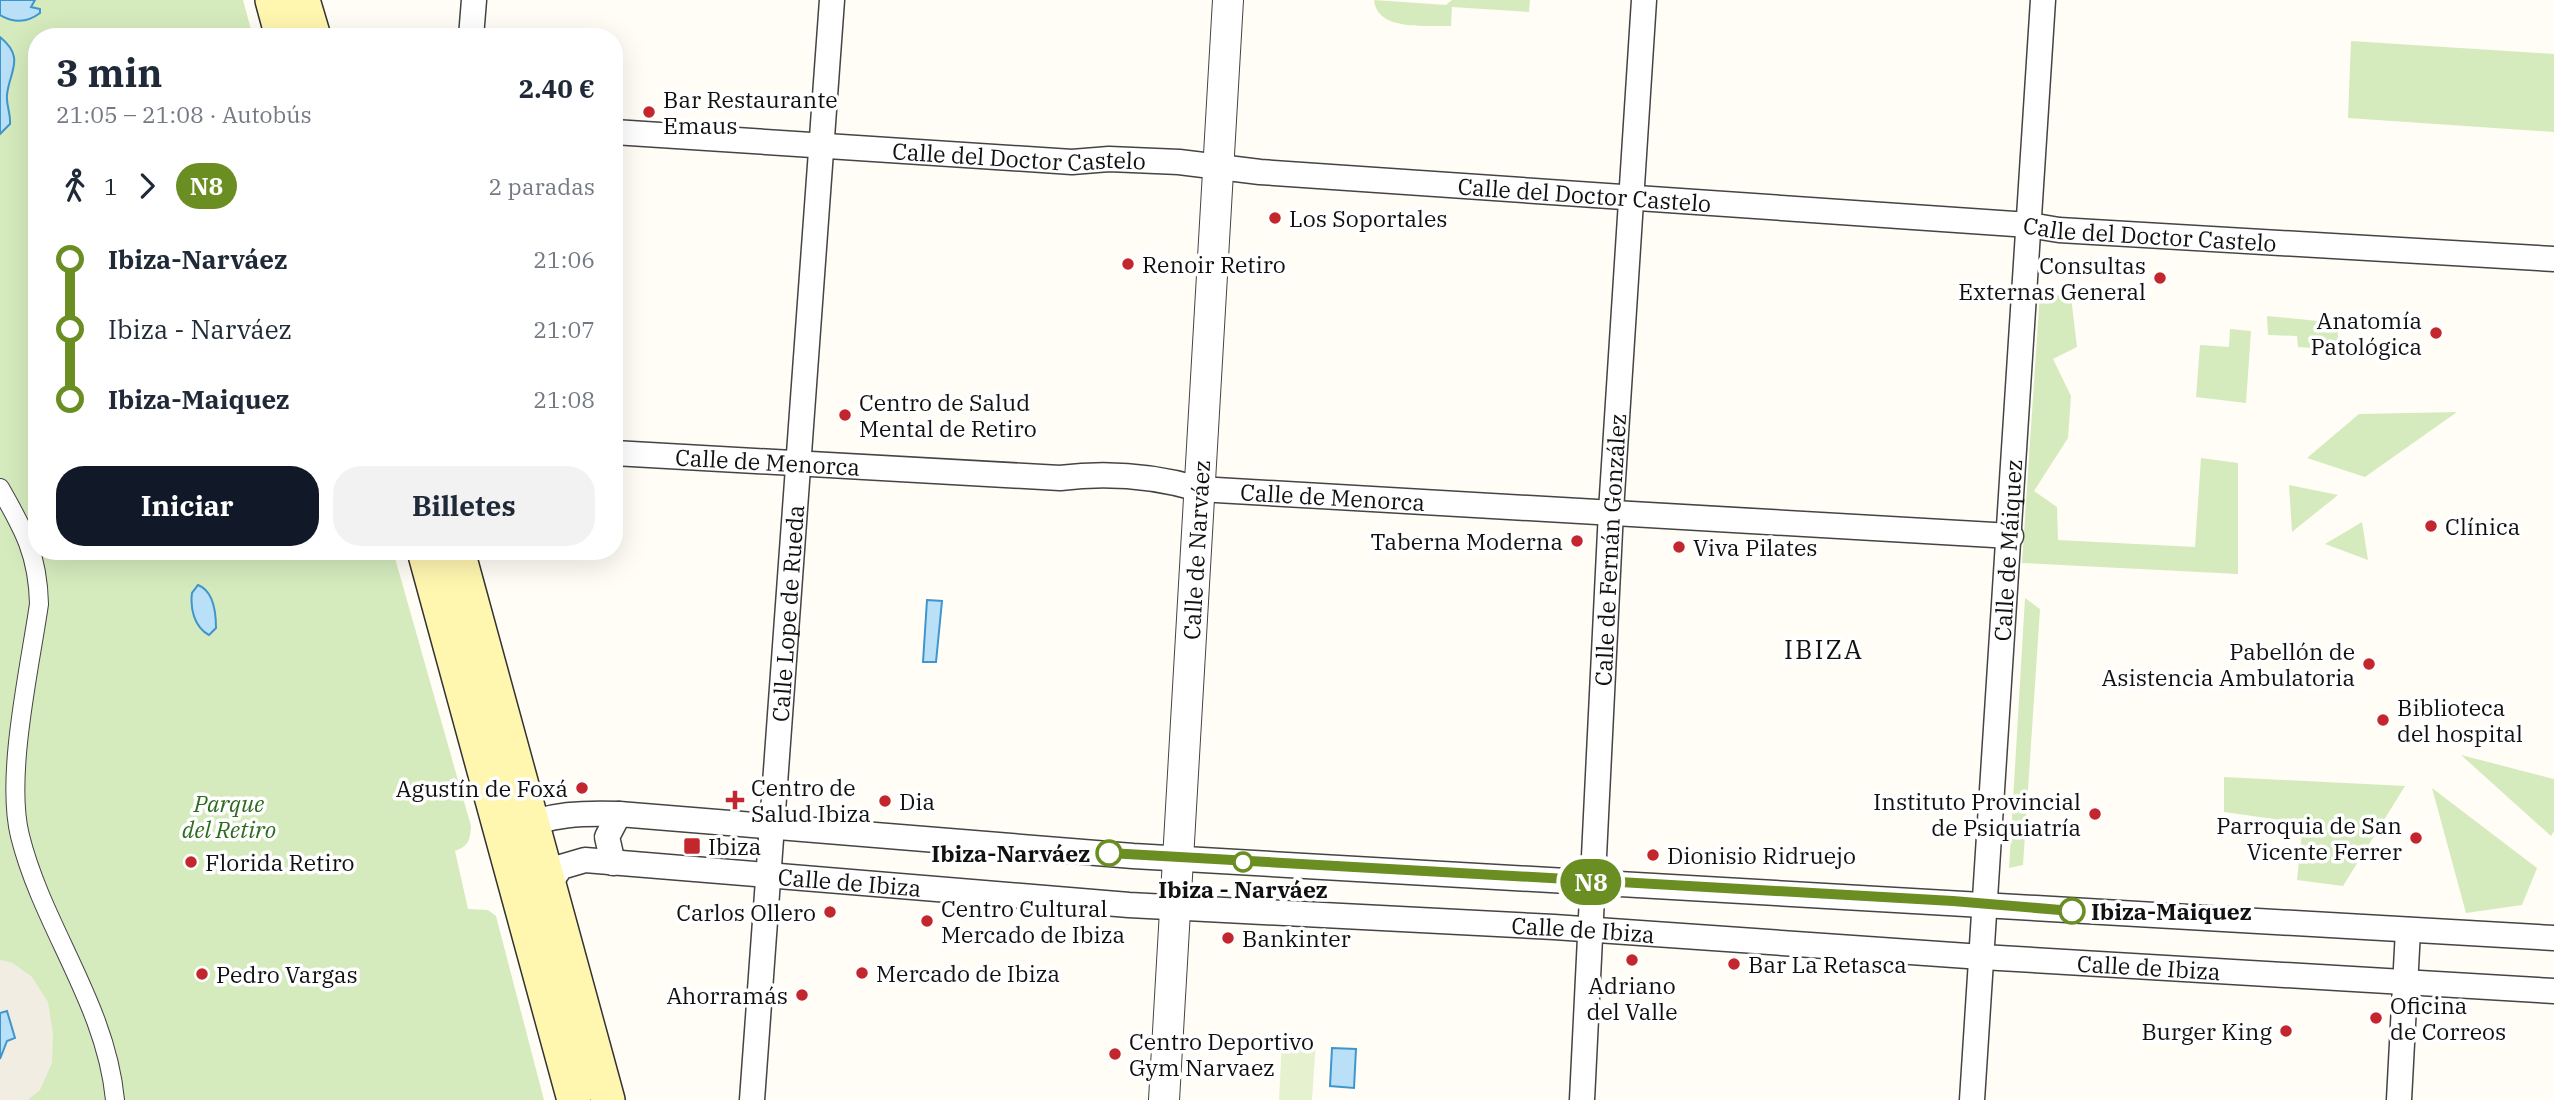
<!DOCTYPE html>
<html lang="es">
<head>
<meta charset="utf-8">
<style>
  :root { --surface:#fff; --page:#f2f2f3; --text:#1f2937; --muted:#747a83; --accent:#111827 }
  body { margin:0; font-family:"IBM Plex Serif",serif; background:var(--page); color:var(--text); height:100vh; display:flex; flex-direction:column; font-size:26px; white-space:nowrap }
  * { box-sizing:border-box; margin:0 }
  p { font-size:23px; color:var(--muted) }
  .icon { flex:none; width:38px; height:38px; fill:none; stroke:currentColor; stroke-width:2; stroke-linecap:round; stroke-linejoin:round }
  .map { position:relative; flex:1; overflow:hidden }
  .drawer { position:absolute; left:28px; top:28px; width:595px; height:532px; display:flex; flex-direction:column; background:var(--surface); border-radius:28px; box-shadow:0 7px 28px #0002 }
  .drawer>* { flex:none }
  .badge { padding:0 14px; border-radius:23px; font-size:24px; line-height:46px }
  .map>.badge { position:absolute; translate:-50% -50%; box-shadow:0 0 0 4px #fff }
  .legs { display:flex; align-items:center; gap:10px; height:77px; padding:0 28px; font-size:23px }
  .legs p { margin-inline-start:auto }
  .overview { display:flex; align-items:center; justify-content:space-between; height:119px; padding:0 28px }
  h1 { font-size:38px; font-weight:700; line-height:52px }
  .action { display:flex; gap:14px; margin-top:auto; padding:14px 28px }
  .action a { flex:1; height:80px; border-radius:28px; background:var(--accent); color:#fff; font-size:28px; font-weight:700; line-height:80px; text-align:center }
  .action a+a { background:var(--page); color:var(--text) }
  ul { padding:0 28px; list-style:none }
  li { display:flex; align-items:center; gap:24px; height:70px; font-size:26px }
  li i { display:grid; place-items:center; width:10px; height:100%; margin:0 9px; background:currentColor }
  li i::after { content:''; width:18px; height:18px; margin:-9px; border:5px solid; border-radius:50%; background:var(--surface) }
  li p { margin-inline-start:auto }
  li:first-child i { background:linear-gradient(#0000 50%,currentColor 0) }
  li:last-child i { background:linear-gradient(currentColor 50%,#0000 0) }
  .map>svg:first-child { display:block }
  .green { fill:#d5ebbd }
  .pitch { fill:#e6f2cf }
  .plaza { fill:#f1ede2 }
  .water { fill:#b9e0f7; stroke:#3f96cf; stroke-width:2 }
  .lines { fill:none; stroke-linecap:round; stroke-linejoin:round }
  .pedestrian-casing { stroke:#444; stroke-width:20 }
  .minor-casing { stroke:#444; stroke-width:27 }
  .tertiary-casing { stroke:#444; stroke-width:32 }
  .secondary-casing { stroke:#333; stroke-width:36 }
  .pedestrian { stroke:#fff; stroke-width:18 }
  .minor { stroke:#fff; stroke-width:24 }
  .tertiary { stroke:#fff; stroke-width:30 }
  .secondary { stroke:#fff6b0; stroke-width:33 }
  .line-1-casing { stroke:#fff; stroke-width:16 }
  .line-1 { stroke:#6b8e23; stroke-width:10 }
  .poi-dot { fill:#c4262e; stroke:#fff; stroke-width:2.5 }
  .stop-1-dot { fill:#fff; stroke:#6b8e23; stroke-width:3.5 }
  .labels { text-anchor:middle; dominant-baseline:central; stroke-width:7; stroke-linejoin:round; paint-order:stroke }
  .poi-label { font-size:23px; fill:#111; stroke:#fff; text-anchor:start }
  .street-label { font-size:23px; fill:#111; stroke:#fff }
  .park-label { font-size:23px; font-style:italic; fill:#2f6b1f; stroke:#fff }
  .stop-label { font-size:23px; font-weight:bold; fill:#111; stroke:#fff; text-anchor:end }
  .quarter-label { font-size:26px; letter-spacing:2px; fill:#111; stroke:#fff }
</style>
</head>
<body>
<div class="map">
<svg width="2554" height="1100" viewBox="0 0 2554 1100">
  <rect width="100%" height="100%" fill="#fffdf5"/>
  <path class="green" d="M0,0H243L253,37H37V551H393L471,826C470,840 469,846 455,851L468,909L488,910L496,916L544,1100H0Z
    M1374,0L1446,5L1452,0H1530L1529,12L1452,7L1451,26C1427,25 1377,32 1374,0Z
    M2351,41L2554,54V132L2348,118Z
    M2040,292L2071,297L2077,347L2053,359L2071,396L2068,438L2034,491L2057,507L2058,540L2195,547L2201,458L2238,463V574L2022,563Z
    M2267,316L2338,323V350L2298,347L2297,336L2268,335Z
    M2230,329L2251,331L2246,403L2196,397L2200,345L2229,347Z
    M2457,412L2365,477L2307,458L2359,414Z
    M2289,485L2338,495L2292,532Z
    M2362,522L2368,560L2325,544Z
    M2025,598L2040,609L2023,865L2009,868Z
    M2461,755L2554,779V831L2551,836Z
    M2224,777L2405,786L2343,886L2297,880L2303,823L2224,812Z
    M2432,788L2537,868L2522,905L2466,913Z"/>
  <path class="pitch" d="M1282,1040L1316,1042L1312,1100H1279Z"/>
  <path class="plaza" d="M0,960L13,963L32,977L48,1002L53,1034L52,1063L40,1090L28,1100H0Z"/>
  <path class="water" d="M0,0H35L31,7L40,9V13C27,23 14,23 0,15Z
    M0,37C26,58 9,72 7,95C6,105 11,114 10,124L0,134Z
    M198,585C214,591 216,613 216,628L209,635C194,627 190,608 192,593Z
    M927,600L942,601L936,662H923Z
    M7,1011L15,1038L7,1041L0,1059V1013Z
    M1332,1048L1356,1049L1354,1088L1330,1086Z"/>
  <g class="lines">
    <defs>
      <path id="pedestrian" d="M0,488C24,530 38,555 39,604C30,667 5,776 20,836C43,928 106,1004 115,1100"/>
      <g id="minor">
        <path d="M471,37L474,0"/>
        <path id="s1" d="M614,132L1072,162L1109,159L1179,162L1260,172L2029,225L2059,230L2554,259"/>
        <path id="s2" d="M614,453L1060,478C1108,472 1154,476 1199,489L2011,536"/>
        <path d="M518,830C548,813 586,813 619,814L1133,856L2554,938"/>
        <path d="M613,863L607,837L619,814"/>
        <path id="s3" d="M550,883L561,867L585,860L1129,905L1554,927L1982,957L2554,991"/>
        <path id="s4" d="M752,1100L832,0"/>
        <path id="s5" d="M1582,1100L1611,511L1644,0"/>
        <path id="s6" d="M1972,1100L2043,0"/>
        <path d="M2399,1100L2408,930"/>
      </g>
      <g id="tertiary">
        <path id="s7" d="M1164,1100L1228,0"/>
      </g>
      <path id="secondary" d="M272,0L282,37
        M303,0L314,37
        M424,551L574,1100
        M458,551L608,1100"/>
    </defs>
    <use href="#pedestrian" class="pedestrian-casing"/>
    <use href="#minor" class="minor-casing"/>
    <use href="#tertiary" class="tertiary-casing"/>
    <use href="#secondary" class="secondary-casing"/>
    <use href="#pedestrian" class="pedestrian"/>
    <use href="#minor" class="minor"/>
    <use href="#tertiary" class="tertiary"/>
    <use href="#secondary" class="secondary"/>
  </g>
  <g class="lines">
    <defs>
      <path id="line-1" d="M1109,853L1953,901L2072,911"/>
    </defs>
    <use href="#line-1" class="line-1-casing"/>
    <use href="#line-1" class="line-1"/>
  </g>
  <g class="poi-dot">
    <circle cx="649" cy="112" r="7"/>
    <circle cx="1275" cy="218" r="7"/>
    <circle cx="1128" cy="264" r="7"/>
    <circle cx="2160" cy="278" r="7"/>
    <circle cx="2436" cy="333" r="7"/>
    <circle cx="845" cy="415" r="7"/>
    <circle cx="2431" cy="526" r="7"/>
    <circle cx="1577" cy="541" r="7"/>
    <circle cx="1679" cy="547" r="7"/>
    <circle cx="2369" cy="664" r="7"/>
    <circle cx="2383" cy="720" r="7"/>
    <circle cx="582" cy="788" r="7"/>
    <path d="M731.5 789.5h7v7h7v7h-7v7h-7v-7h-7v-7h7z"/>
    <circle cx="885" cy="801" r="7"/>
    <circle cx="2095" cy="814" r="7"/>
    <circle cx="2416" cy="838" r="7"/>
    <rect x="683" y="837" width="18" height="18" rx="3.5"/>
    <circle cx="1653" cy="855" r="7"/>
    <circle cx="191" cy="862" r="7"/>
    <circle cx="830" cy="912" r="7"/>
    <circle cx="927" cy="921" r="7"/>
    <circle cx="1228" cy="938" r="7"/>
    <circle cx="1632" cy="960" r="7"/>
    <circle cx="1734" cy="964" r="7"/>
    <circle cx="862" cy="973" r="7"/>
    <circle cx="202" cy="974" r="7"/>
    <circle cx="802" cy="995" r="7"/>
    <circle cx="2376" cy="1018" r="7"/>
    <circle cx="2286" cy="1031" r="7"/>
    <circle cx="1115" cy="1054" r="7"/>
  </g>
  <g class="stop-1-dot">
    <circle cx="1109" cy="853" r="12"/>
    <circle cx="1243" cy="862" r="9"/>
    <circle cx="2072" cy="911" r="12"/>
  </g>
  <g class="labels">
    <g class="poi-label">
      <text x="663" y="99">Bar Restaurante<tspan x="663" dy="26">Emaus</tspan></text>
      <text x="1289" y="218">Los Soportales</text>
      <text x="1142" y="264">Renoir Retiro</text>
      <text x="2146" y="265" text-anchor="end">Consultas<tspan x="2146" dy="26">Externas General</tspan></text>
      <text x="2422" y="320" text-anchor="end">Anatomía<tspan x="2422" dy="26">Patológica</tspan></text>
      <text x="859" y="402">Centro de Salud<tspan x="859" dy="26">Mental de Retiro</tspan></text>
      <text x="2445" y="526">Clínica</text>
      <text x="1563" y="541" text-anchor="end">Taberna Moderna</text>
      <text x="1693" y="547">Viva Pilates</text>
      <text x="2355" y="651" text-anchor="end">Pabellón de<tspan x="2355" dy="26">Asistencia Ambulatoria</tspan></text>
      <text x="2397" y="707">Biblioteca<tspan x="2397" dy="26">del hospital</tspan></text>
      <text x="751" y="787">Centro de<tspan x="751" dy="26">Salud Ibiza</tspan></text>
      <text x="568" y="788" text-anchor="end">Agustín de Foxá</text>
      <text x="899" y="801">Dia</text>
      <text x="2081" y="801" text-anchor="end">Instituto Provincial<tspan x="2081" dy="26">de Psiquiatría</tspan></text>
      <text x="2402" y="825" text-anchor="end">Parroquia de San<tspan x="2402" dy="26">Vicente Ferrer</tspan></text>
      <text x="708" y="846">Ibiza</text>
      <text x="1667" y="855">Dionisio Ridruejo</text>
      <text x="205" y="862">Florida Retiro</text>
      <text x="941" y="908">Centro Cultural<tspan x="941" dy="26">Mercado de Ibiza</tspan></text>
      <text x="816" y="912" text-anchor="end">Carlos Ollero</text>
      <text x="1242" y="938">Bankinter</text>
      <text x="1748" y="964">Bar La Retasca</text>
      <text x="876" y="973">Mercado de Ibiza</text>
      <text x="216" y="974">Pedro Vargas</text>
      <text x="1632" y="985" text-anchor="middle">Adriano<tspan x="1632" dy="26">del Valle</tspan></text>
      <text x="788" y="995" text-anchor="end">Ahorramás</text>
      <text x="2390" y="1005">Oficina<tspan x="2390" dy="26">de Correos</tspan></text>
      <text x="2272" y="1031" text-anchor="end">Burger King</text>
      <text x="1129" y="1041">Centro Deportivo<tspan x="1129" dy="26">Gym Narvaez</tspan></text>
    </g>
    <g class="street-label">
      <text stroke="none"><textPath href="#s1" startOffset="406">Calle del Doctor Castelo</textPath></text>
      <text stroke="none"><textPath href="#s1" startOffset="973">Calle del Doctor Castelo</textPath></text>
      <text stroke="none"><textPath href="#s1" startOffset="1540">Calle del Doctor Castelo</textPath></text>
      <text stroke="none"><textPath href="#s2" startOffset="154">Calle de Menorca</textPath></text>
      <text stroke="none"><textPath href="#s2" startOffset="721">Calle de Menorca</textPath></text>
      <text stroke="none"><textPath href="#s7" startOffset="551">Calle de Narváez</textPath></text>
      <text stroke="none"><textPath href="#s5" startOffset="551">Calle de Fernán González</textPath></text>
      <text stroke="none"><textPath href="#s6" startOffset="551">Calle de Máiquez</textPath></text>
      <text stroke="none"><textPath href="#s4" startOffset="488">Calle Lope de Rueda</textPath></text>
      <text stroke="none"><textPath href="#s3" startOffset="310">Calle de Ibiza</textPath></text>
      <text stroke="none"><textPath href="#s3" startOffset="1045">Calle de Ibiza</textPath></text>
      <text stroke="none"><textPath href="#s3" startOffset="1612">Calle de Ibiza</textPath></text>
    </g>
    <g class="park-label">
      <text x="229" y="803">Parque<tspan x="229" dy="26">del Retiro</tspan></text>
    </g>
    <g class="stop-label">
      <text x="1090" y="853">Ibiza-Narváez</text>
      <text x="1243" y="889" text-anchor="middle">Ibiza - Narváez</text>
      <text x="2091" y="911" text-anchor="start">Ibiza-Maiquez</text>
    </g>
    <g class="quarter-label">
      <text x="1824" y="649">IBIZA</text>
    </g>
  </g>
</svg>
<b class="badge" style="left:1591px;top:882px;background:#6b8e23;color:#fff">N8</b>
<section class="drawer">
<div class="overview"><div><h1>3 min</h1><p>21:05 – 21:08 · Autobús</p></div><b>2.40 €</b></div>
<div class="legs"><svg class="icon" aria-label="walk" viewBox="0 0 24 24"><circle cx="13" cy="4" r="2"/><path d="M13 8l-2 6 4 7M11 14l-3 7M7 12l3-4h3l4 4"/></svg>1<svg class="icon" aria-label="forward" viewBox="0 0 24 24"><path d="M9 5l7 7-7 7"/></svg><b class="badge" style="background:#6b8e23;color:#fff">N8</b><p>2 paradas</p></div>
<ul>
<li><i style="color:#6b8e23"></i><b>Ibiza-Narváez</b><p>21:06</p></li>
<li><i style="color:#6b8e23"></i><span>Ibiza - Narváez</span><p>21:07</p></li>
<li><i style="color:#6b8e23"></i><b>Ibiza-Maiquez</b><p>21:08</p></li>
</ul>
<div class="action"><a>Iniciar</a><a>Billetes</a></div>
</section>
</div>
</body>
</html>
